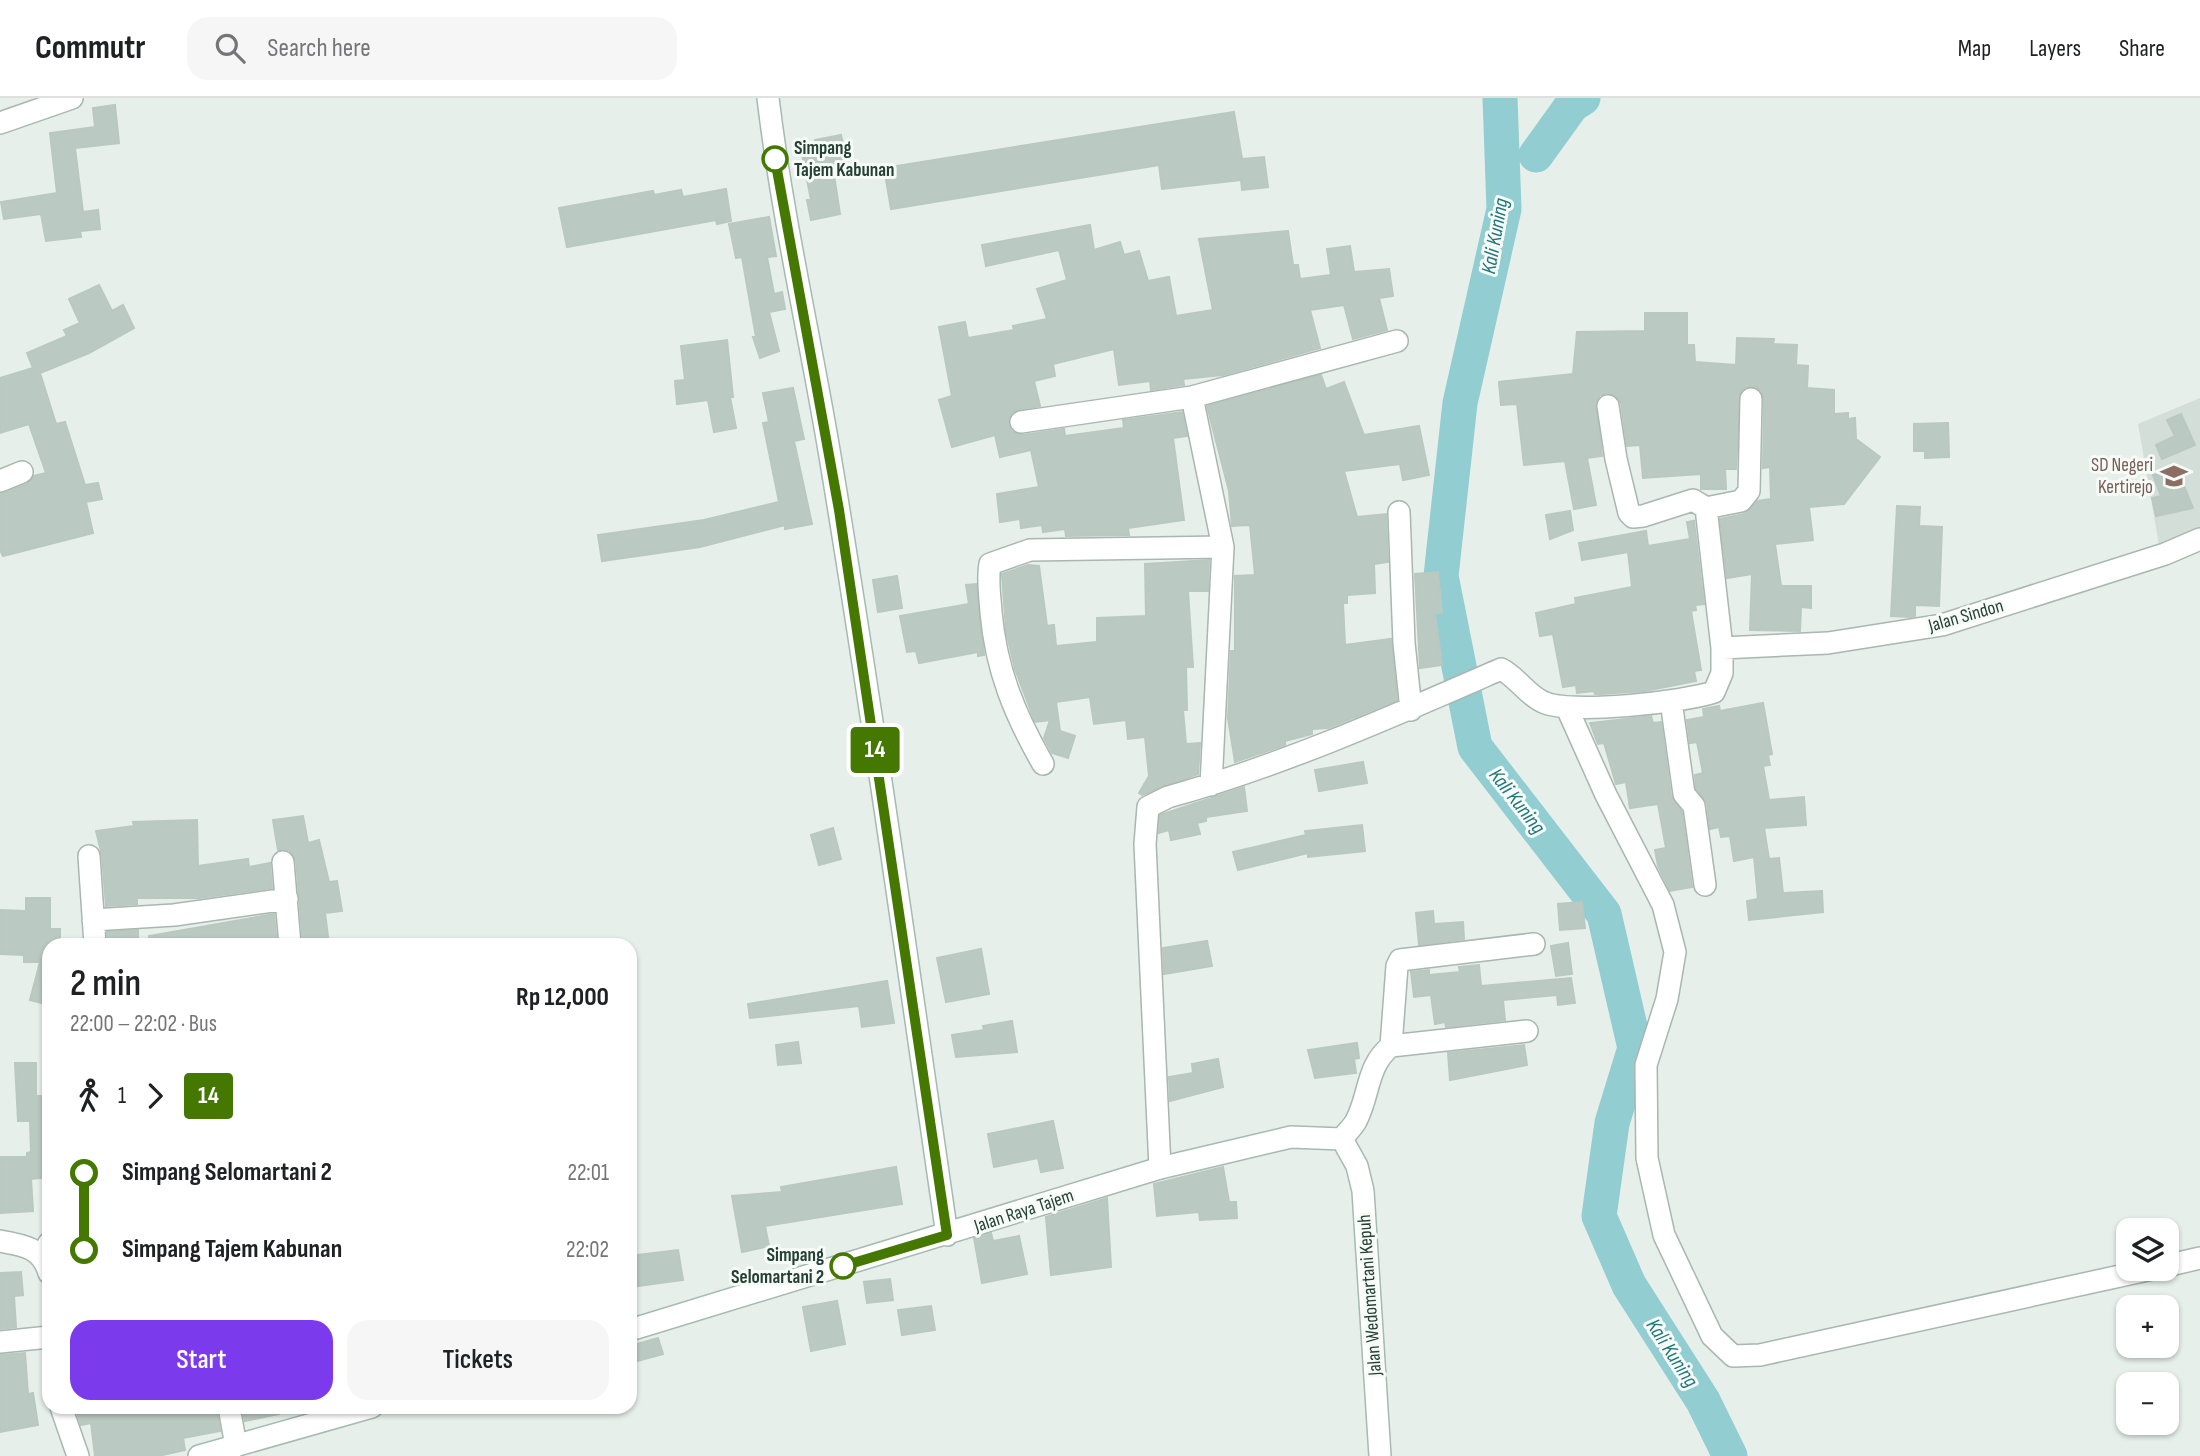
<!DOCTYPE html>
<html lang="en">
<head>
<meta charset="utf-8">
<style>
  :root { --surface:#fff; --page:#f6f6f6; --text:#202124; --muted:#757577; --line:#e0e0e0; --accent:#7c3aed }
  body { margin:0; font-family:"Sofia Sans Condensed",sans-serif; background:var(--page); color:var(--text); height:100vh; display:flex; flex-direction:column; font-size:26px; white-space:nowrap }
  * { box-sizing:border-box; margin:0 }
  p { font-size:23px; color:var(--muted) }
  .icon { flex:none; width:38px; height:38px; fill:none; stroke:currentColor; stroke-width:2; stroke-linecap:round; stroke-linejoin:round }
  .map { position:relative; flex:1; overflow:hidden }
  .panel { position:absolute; left:42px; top:840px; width:595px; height:476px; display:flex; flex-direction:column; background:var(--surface); border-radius:21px; box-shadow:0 2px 5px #0004 }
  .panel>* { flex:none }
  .badge { padding:0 14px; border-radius:5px; font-size:24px; line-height:46px }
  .tools { position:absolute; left:2116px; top:1120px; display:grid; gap:14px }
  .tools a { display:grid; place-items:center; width:63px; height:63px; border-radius:14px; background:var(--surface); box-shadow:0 2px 5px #0004; font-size:35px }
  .map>.badge { position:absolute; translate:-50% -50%; box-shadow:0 0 0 4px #fff }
  .legs { display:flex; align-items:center; gap:10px; height:77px; padding:0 28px; font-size:23px }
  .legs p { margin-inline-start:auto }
  .summary { display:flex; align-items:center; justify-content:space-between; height:119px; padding:0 28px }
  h1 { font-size:38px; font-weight:600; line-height:52px }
  .primary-button { display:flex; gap:14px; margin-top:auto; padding:14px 28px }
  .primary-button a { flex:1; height:80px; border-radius:21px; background:var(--accent); color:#fff; font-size:28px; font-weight:600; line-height:80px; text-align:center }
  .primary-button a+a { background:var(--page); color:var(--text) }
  ul { padding:0 28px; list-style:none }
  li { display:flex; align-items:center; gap:24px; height:77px; font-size:26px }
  li i { display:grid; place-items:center; width:10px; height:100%; margin:0 9px; background:currentColor }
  li i::after { content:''; width:18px; height:18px; margin:-9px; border:5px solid; border-radius:50%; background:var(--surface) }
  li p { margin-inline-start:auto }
  li:first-child i { background:linear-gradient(#0000 50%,currentColor 0) }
  li:last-child i { background:linear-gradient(currentColor 50%,#0000 0) }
  header { display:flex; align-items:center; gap:42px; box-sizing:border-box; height:98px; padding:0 35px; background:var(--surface); border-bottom:2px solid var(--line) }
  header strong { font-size:33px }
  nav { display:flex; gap:38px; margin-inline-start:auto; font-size:24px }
  .search { width:490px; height:63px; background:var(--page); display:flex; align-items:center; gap:18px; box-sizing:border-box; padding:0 24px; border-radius:21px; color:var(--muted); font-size:26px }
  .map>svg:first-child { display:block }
  .built { fill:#d4ded9 }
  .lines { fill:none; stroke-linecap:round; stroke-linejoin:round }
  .river { stroke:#91cdd1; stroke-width:35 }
  .building { fill:#bbc9c3; stroke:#b9c8c0; stroke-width:2 }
  .minor-casing { stroke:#a8b7b0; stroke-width:24 }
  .tertiary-casing { stroke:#a8b7b0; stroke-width:24 }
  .secondary-casing { stroke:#a5bab1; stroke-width:24 }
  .minor { stroke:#fff; stroke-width:21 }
  .tertiary { stroke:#fff; stroke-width:21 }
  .secondary { stroke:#fff; stroke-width:21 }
  .line-1-casing { stroke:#fff; stroke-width:16 }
  .line-1 { stroke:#447800; stroke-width:10 }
  .stop-1-dot { fill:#fff; stroke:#447800; stroke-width:3.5 }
  .labels { text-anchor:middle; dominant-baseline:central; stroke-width:6; stroke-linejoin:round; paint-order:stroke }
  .stop-label { font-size:19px; font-weight:bold; fill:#254136; stroke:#f7fbf8; text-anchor:start }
  .education-label { font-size:19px; fill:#785e54; stroke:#f7fbf8; text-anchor:end }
  .street-label { font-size:19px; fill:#254136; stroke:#f7fbf8 }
  .water-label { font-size:21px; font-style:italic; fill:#20757b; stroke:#f7fbf8 }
</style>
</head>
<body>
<header>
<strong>Commutr</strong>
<div class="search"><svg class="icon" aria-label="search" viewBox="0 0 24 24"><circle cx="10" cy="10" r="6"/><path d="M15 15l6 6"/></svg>Search here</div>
<nav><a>Map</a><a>Layers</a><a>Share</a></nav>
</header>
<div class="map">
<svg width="2200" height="1358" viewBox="0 0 2200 1358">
  <rect width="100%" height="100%" fill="#e6efea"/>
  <path class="built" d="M2200,300V431L2159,447L2138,326Z"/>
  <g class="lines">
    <path class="river" d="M1500,0L1504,111L1460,305L1441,478L1475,649L1604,816L1635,950L1612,1025L1599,1118L1629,1187L1703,1303L1730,1358
      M1536,57L1572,7L1583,0"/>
  </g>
  <path class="building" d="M115,7L119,45L75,50L83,114L98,112L100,131L80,133L81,139L46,143L41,116L4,121L1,104L57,95L50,35L95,29L93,10Z
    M1234,14L1242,61L1264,59L1268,89L1242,92L1241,82L1162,91L1159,67L891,111L884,70Z
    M841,37L849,74L834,77L840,116L811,122L807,102H811L802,56L817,52L815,42Z
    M726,91L731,123L717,126L716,122L567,149L559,110L653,93L654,97L681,92L683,99Z
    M769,119L776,158L767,159L774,196L782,194L785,211L769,214L779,253L760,260L753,239H756L742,159L736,160L729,126Z
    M1090,127L1094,152L1120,144L1124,157L1139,153L1148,183L1169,179L1176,218L1213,212L1199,141L1288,133L1293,167H1298L1300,181L1331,177L1327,151L1350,148L1354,174L1389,171L1393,198L1379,200L1387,232L1353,241L1344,207L1310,212L1320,250L1223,277L1183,281L1184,287L1151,292L1150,283L1119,287L1114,251L1053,266L1055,278L1034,283L1040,308L1012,314L1008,325L1011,333L1023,337L1064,331L1065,338L1124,330L1123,322L1182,314L1187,338L1173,340L1184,422L1128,430L1129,437L1066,438L1065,431L1043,434L1042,427L1021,430L1020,421L1000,424L997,396L1039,389L1031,352L1000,359L995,337L952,349L939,302L952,298L939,229L965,224L968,240L1014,232L1013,228L1047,221L1037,191L1067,182L1059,152L986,168L982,147Z
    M99,187L112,213L123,207L134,230L89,255L40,275L56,326L65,324L85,387L98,385L102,401L86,404L93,435L3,458L0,452V396L27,386L34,378L46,375L29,326L0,335V280L33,270L27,255L67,238L64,232L80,225L69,201Z
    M1645,215H1687V247H1694L1695,264L1736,267L1737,240L1774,241L1773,246L1797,247L1796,267L1808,268L1807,290L1834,292V316L1848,315V321L1855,320L1856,341L1880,359L1844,406L1809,409L1813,442L1775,446L1781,488H1811V510L1801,509L1800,533L1750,532L1752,476L1727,480L1720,421L1744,416L1758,403L1771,401L1770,369L1763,370L1764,301L1758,290L1745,289L1740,295L1736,371H1725L1726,391H1701V376L1643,380L1640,347L1627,348L1621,305L1612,296L1600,297L1596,304L1602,358L1587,360L1596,407L1574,411L1565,363L1524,367L1517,306L1501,307L1499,284L1573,276L1577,234L1645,233Z
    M727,242L733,299H730L736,330L714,334L708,302L677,306L675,283L685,282L681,248Z
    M1321,277L1326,291L1344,284L1364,337L1419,328L1429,377L1403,382L1400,366L1344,373L1357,419L1386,416L1388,464L1374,466L1375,495L1347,497V505H1343L1345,547L1391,541L1397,602L1328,630L1312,631V636L1285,643V647L1235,664L1228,620L1231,553H1235V478L1255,477L1250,427L1232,428L1229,393L1207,308Z
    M793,290L804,341L794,343L812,426L785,431V427L700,449L602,463L598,437L704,422L779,404L763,325L769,324L763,295Z
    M2181,316L2195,347L2162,361L2156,347L2175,338L2167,322Z
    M1948,325L1949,359L1925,360V353H1914V326Z
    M2176,368L2193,410L2156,418L2152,400L2161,398L2153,377Z
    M1897,408L1920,409L1919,428L1942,429L1939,508L1915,507V518L1911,519L1891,518Z
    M1570,413L1573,432L1550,441L1546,417Z
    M1694,423L1704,506L1695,507L1696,512L1691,513L1701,572L1694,573L1696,583L1645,593L1601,596H1595L1594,593L1577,595L1576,587L1563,589L1553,536L1540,538L1536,515L1576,506L1575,500L1632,489L1628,454L1582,462L1579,445L1646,433L1648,448L1690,441L1687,424Z
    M1209,462L1208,493H1188L1193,569H1186L1187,612H1183L1186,646L1200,645L1198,676L1142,697L1139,695L1149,678L1145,639L1128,641L1126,622L1094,626L1090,599L1056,604L1060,633L1075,638L1068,660L1052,655L1044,640L1050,622L1035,624L1015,571L1006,533L1002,476L1028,467L1039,468L1047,528L1054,527L1056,548L1097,544V520L1146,518L1145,466Z
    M1438,474L1442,515L1435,516L1442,567L1420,570L1415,476Z
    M897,478L902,510L878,514L873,482Z
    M976,486L984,557L978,558V554L919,565L916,553L907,554L900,518L969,506L966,487Z
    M1763,605L1772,656L1768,657L1770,667L1763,668L1769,702L1804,699L1806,727L1764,730L1769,761L1779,760L1783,795L1822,793L1823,814L1749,822L1747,803L1758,801L1754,759L1734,763L1730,738L1721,739L1719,729L1710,731L1707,705L1696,690L1695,677L1703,675L1697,644L1690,645L1687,622L1704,619L1703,611L1719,608L1720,613Z
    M1651,618L1653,625L1661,624L1671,698L1682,714L1692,789L1670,793L1658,768L1655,752L1666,750L1658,706L1630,710L1626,684L1616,686L1604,645L1598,646L1590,625Z
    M1363,664L1367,685L1319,693L1315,672Z
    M1244,689L1247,713L1206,719V723L1197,725L1200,736L1171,742L1169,732L1159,735L1160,717Z
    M303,718L308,745L319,742L329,784L337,783L342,813L325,815L329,846L303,847L296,762L289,752H278L273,722Z
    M197,722L198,768L248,761L249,769L270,765L272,790L199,800H137V806L106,808L102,757L96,733L134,728L133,724Z
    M1362,727L1365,753L1308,759V755L1238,772L1233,754L1306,737L1305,733Z
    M833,730L841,761L819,767L811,737Z
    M26,800H50V831H60V847H49V895L46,906L30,902L40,864H24V857L0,856V812L26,813Z
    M1582,804L1585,830L1560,832L1558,806Z
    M1433,813L1434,826L1463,824L1464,841L1419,847L1416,815Z
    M274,816L277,847H150L149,838Z
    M138,832V847H108L107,834Z
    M1207,843L1212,868L1164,876L1163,850Z
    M1568,845L1572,876L1556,878L1551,848Z
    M981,851L989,896L946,904L937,860Z
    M1479,867L1481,888L1571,880L1575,905L1558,907L1557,897L1503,902L1505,922L1446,929L1445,924L1435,926L1431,897L1414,899L1411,874L1429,872V877L1460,874L1459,869Z
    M887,883L894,925L862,929L859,908L750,920L748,906Z
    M1012,923L1017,954L956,959L952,937L984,932L983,928Z
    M798,944L801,965L778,967L776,947Z
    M1357,945L1359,960L1354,961L1356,975L1315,980L1308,952Z
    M1524,947L1527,967L1450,982L1448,955Z
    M1218,961L1223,989L1170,1003L1169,979L1193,975L1192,966Z
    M15,965H36V998H49V1079L31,1081L33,1113L0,1115V1059H27V1055L31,1054L30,1023H18Z
    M1053,1023L1063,1070L1041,1074L1038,1060L994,1069L988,1036Z
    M896,1069L902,1106L765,1128L769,1148L742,1154L732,1098L782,1094L781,1089Z
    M1223,1069L1229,1104H1236L1237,1120L1200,1122L1199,1114L1157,1118L1154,1086Z
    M1107,1100L1111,1169L1051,1177L1046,1119Z
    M991,1135L993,1143L1019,1138L1027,1176L982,1185L974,1140Z
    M678,1152L683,1182L630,1189V1158Z
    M21,1174L23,1197L14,1198L16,1229L0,1231V1175Z
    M890,1181L893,1202L867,1205L864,1184Z
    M837,1203L845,1246L811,1253L803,1209Z
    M931,1208L935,1232L902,1237L898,1212Z
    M658,1240L663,1256L630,1265V1248Z
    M25,1255L28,1296L33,1295L38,1327L0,1334V1257Z
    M75,1309H216L220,1333L183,1340L185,1352L158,1358H95L91,1325L81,1327Z
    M242,1309H278L279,1316L245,1323Z"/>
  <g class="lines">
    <defs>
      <path id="minor" d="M0,25L72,0
        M1192,299L1223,449L1211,687
        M1021,324L1192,299L1397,243
        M0,383L22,374
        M1706,410L1741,403L1749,393L1751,301
        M1399,414L1404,545L1411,612
        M1722,550L1828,545L1942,527L2165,456L2200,441
        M1671,603L1684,696L1694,708L1705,787
        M1567,610L1606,697L1663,807L1675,854L1667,901L1646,967L1647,1060L1664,1137L1712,1238L1733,1258L1760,1257L2152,1171
        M1043,666C1015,617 996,572 991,514C990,498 987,482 990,466L1030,452L1223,449
        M89,758L95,847
        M283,764L290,847
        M93,822L174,817L287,801
        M1391,948L1397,868L1400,862L1534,846
        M1342,1041C1346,1035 1353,1029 1356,1023C1370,997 1366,968 1391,948L1527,933
        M1160,1070L1145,746L1148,709L1168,699C1283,667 1391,619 1501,571C1517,579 1527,597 1543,604C1570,617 1684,604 1714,594L1722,575V550L1706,410L1693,402L1643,418L1633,419L1629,415L1616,361L1608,308
        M42,1157L49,1145
        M2166,1168L2200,1160
        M0,1244L49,1239
        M229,1309L236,1348"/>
      <path id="tertiary" d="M0,1143C24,1147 42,1150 49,1175
        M61,1309L78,1358"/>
      <path id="secondary" d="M768,0C783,125 812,247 832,370C874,625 910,882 947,1137
        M630,1232L1160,1070L1291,1039L1342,1041L1357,1068L1363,1093L1380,1358
        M199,1358L372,1309"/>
    </defs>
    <use href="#minor" class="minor-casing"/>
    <use href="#tertiary" class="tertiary-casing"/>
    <use href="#secondary" class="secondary-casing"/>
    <use href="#minor" class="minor"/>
    <use href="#tertiary" class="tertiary"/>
    <use href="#secondary" class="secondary"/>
  </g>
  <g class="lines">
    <defs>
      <path id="line-1" d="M775,61L839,412L947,1137L843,1168"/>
    </defs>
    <use href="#line-1" class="line-1-casing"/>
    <use href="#line-1" class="line-1"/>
  </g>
  <defs>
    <symbol id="school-bare" viewBox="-9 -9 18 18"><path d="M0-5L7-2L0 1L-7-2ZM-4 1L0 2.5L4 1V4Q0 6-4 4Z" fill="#8d6e63" stroke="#f7fbf8" stroke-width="2.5" paint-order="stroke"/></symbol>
  </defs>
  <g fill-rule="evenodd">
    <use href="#school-bare" x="2155" y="359" width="38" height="38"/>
  </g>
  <g class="stop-1-dot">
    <circle cx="775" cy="61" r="12"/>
    <circle cx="843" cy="1168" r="12"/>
  </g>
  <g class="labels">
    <g class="stop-label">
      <text x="794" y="50">Simpang<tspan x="794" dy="22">Tajem Kabunan</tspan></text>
      <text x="824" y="1157" text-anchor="end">Simpang<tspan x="824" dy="22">Selomartani 2</tspan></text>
    </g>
    <g class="education-label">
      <text x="2153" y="367">SD Negeri<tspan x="2153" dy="22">Kertirejo</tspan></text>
    </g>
    <g class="street-label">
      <text transform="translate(1966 518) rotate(-16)">Jalan Sindon</text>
      <text transform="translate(1024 1113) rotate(-18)">Jalan Raya Tajem</text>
      <text transform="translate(1370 1197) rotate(-94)">Jalan Wedomartani Kepuh</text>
    </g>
    <g class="water-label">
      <text transform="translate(1495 138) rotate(-80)">Kali Kuning</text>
      <text transform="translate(1517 703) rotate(52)">Kali Kuning</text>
      <text transform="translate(1672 1255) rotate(57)">Kali Kuning</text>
    </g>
  </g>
</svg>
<div class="tools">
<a><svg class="icon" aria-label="layers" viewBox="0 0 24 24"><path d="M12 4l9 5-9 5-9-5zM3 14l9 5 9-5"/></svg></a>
<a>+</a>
<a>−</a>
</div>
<b class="badge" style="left:875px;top:652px;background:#447800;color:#fff">14</b>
<section class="panel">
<div class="summary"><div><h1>2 min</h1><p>22:00 – 22:02 · Bus</p></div><b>Rp 12,000</b></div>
<div class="legs"><svg class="icon" aria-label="walk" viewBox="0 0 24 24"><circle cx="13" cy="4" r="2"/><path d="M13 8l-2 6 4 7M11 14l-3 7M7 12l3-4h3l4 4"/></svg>1<svg class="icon" aria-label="forward" viewBox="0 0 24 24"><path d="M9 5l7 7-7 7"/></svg><b class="badge" style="background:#447800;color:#fff">14</b></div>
<ul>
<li><i style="color:#447800"></i><b>Simpang Selomartani 2</b><p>22:01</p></li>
<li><i style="color:#447800"></i><b>Simpang Tajem Kabunan</b><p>22:02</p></li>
</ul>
<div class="primary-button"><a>Start</a><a>Tickets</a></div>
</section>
</div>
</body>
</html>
